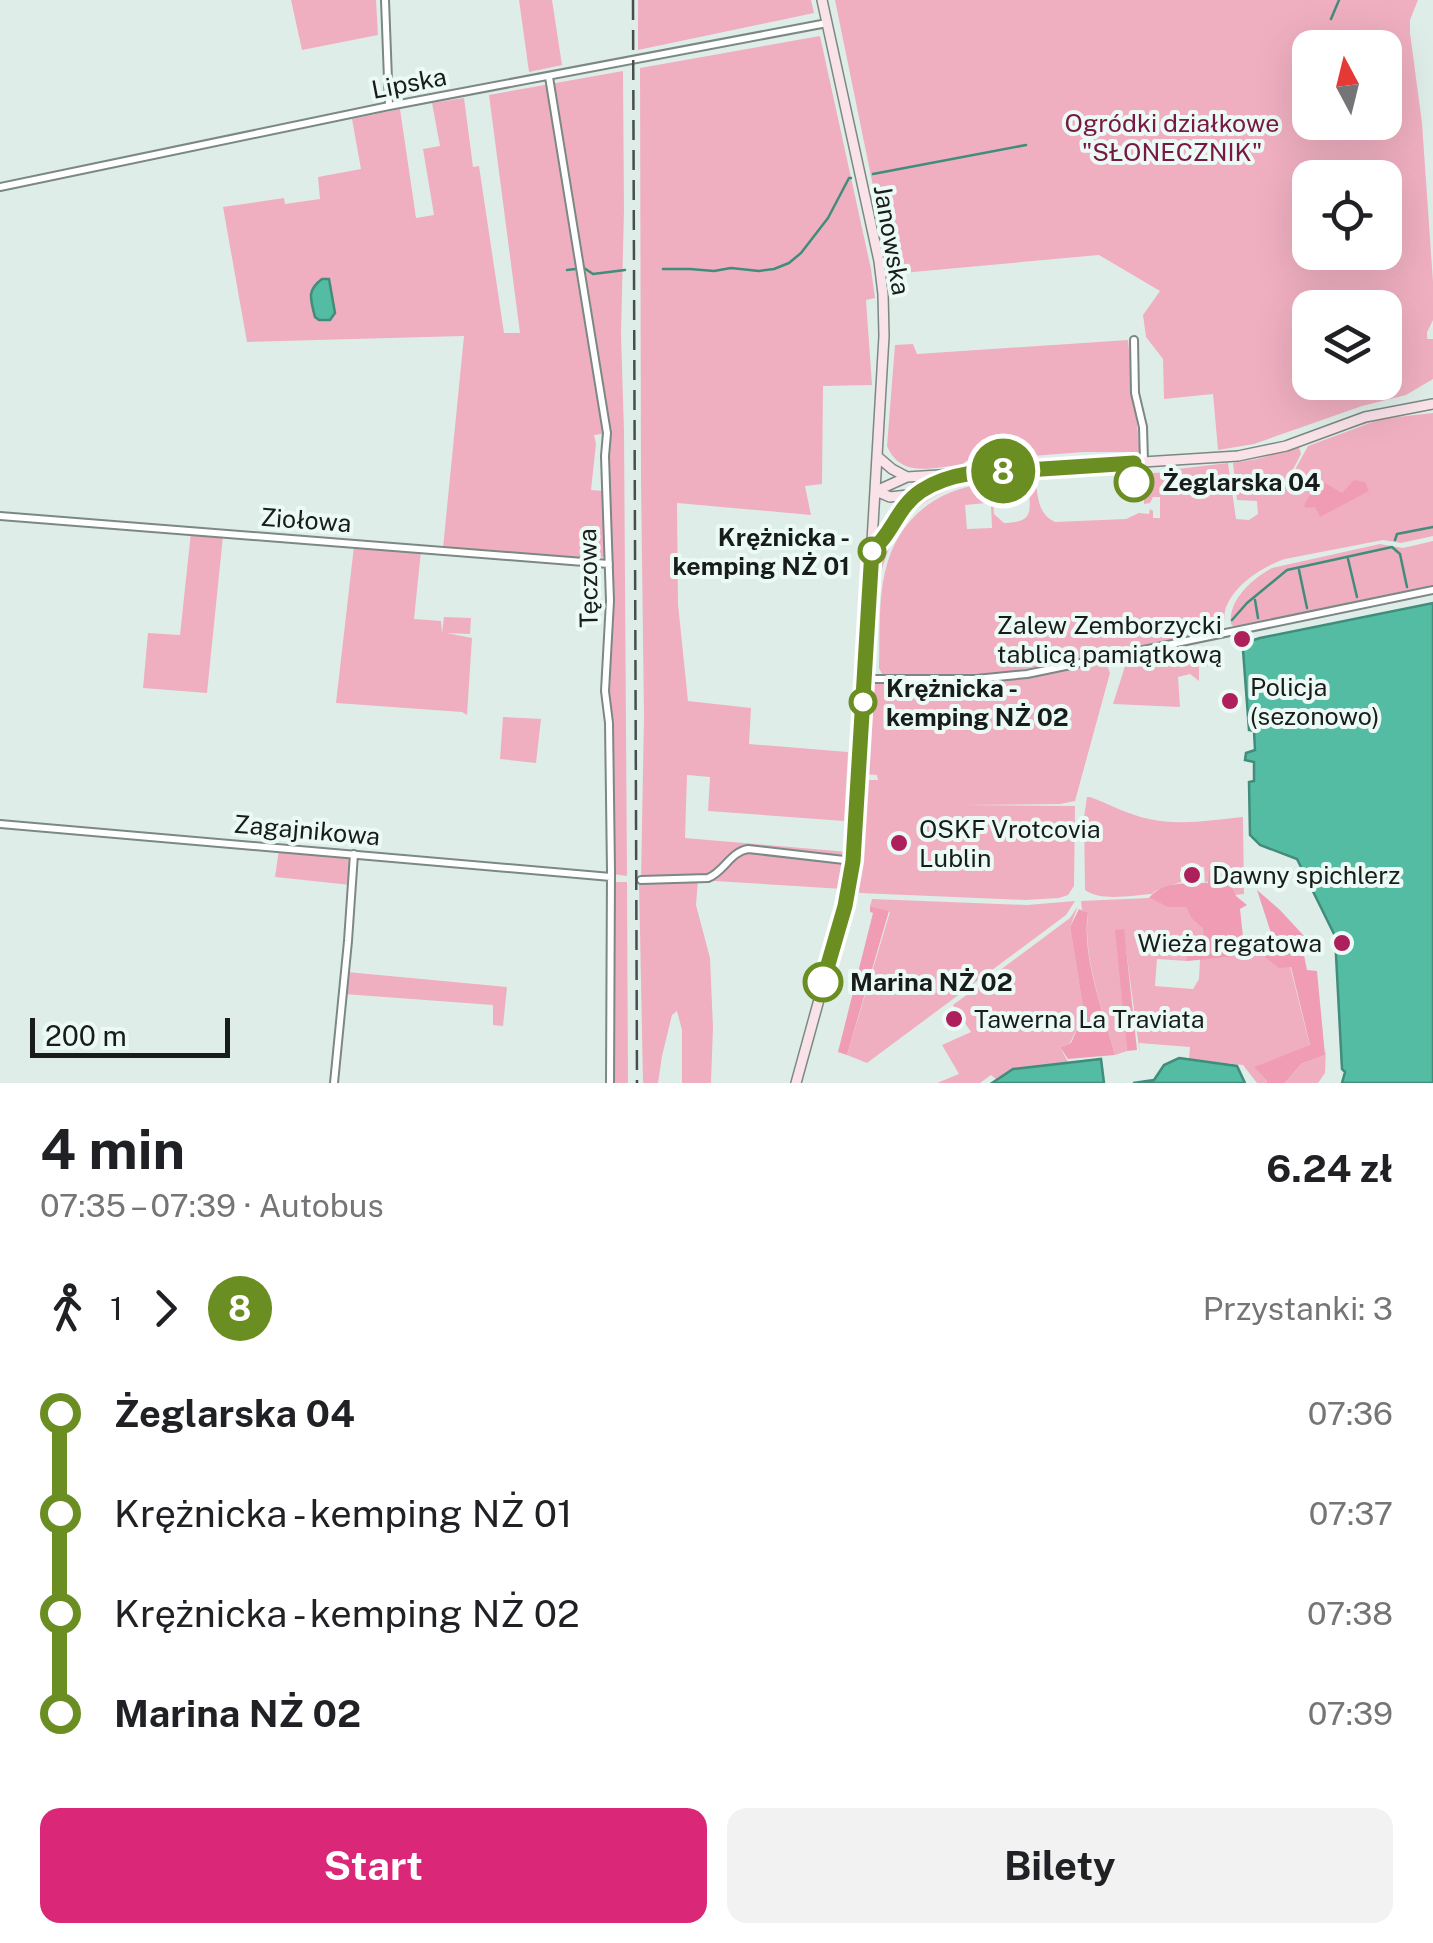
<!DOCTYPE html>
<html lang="pl">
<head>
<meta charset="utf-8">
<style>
  :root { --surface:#fff; --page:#f2f2f2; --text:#202124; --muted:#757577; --accent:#db2777 }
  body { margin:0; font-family:"Public Sans",sans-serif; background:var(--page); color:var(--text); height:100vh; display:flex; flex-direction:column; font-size:38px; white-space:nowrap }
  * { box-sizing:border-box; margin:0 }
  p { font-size:32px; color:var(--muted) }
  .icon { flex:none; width:55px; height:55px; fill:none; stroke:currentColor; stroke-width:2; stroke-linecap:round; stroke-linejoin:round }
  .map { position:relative; height:1083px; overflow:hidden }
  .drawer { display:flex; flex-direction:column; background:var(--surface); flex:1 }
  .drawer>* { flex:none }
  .badge { padding:0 20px; border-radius:32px; font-size:35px; line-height:65px }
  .needle { width:65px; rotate:353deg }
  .tools { position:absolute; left:1292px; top:30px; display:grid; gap:20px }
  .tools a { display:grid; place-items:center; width:110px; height:110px; border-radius:20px; background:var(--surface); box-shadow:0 10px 40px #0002; font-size:50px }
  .scale { position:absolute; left:30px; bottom:25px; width:200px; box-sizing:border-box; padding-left:10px; border:5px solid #181c1b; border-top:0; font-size:28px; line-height:35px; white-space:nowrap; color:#181c1b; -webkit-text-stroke:8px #ecfaf6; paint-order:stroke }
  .map>.badge { position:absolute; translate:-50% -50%; box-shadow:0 0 0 5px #fff }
  .legs { display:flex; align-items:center; gap:15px; height:110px; padding:0 40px; font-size:32px }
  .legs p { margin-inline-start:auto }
  .head { display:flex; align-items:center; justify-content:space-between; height:170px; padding:0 40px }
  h1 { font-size:55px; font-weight:700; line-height:75px }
  .button { display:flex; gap:20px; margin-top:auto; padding:20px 40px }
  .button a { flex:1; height:115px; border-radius:20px; background:var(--accent); color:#fff; font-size:40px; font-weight:700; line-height:115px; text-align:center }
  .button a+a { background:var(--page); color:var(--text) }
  ul { padding:0 40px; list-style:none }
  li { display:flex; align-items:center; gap:35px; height:100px; font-size:38px }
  li i { display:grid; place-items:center; width:15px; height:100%; margin:0 12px; background:currentColor }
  li i::after { content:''; width:25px; height:25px; margin:-12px; border:8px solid; border-radius:50%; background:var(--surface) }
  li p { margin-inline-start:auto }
  li:first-child i { background:linear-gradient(#0000 50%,currentColor 0) }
  li:last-child i { background:linear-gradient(currentColor 50%,#0000 0) }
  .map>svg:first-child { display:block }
  .green { fill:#efafc1; fill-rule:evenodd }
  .forest { fill:#f19cb5 }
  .water { fill:#53bca3; stroke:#418c7a; stroke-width:2.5 }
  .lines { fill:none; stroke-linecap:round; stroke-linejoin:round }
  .stream { stroke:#418c7a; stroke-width:2.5 }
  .street-casing { stroke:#7b8884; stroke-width:10 }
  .secondary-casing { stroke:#7b8884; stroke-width:12 }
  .street { stroke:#fff; stroke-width:6 }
  .secondary { stroke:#fae2e9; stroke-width:9 }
  .rail { stroke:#484e4d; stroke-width:2.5; stroke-dasharray:20 10; stroke-linecap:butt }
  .line-1-casing { stroke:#fff; stroke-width:22 }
  .line-1 { stroke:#6b8e23; stroke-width:15 }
  .stop-1-dot { fill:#fff; stroke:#6b8e23; stroke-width:5 }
  .poi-dot { fill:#ad205c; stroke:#ecfaf6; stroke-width:4 }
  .labels { text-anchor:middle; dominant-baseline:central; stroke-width:8; stroke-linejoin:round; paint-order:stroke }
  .street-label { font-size:25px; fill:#181c1b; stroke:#ecfaf6 }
  .park-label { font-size:25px; fill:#791840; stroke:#ecfaf6 }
  .stop-label { font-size:25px; font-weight:bold; fill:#181c1b; stroke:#ecfaf6; text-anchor:start }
  .poi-label { font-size:25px; fill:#181c1b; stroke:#ecfaf6; text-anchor:start }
</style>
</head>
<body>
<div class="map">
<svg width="1433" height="1083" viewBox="0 0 1433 1083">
  <rect width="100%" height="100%" fill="#dfede9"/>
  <path class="green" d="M291,0H376L378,35L302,50Z
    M519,0H552L562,65L529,72Z
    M638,0H811L814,13L638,50Z
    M835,0H1418L1410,20V33L1422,123L1433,282V320L1427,332V339H1433V379L1406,395L1362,406L1254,444L1218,450L1213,394L1164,399L1163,359L1146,337L1143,315L1160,291L1099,255L891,274ZM1310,48H1385V122H1310ZM1310,178H1385V252H1310ZM1310,308H1385V382H1310Z
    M820,36L871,269L875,298L866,300L872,385L823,386L822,484L805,486L811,515L677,503L678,604L688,701L751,708L749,744L848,752L844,821L708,811L710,777L687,775L685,838L848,852L843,889L698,880L696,905L710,958L713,1027L711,1083H682V1030L677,1011L672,1015L662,1056L658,1083H643L639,882L641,880L644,717L641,480L640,68Z
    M623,71L624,210L621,335L624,431L627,876L613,874L614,801L608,690L612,629L609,433L594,435L596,444L591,490L605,491L606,557L596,558L443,548L464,336L247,342L223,207L284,198L285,204L320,199L318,177L361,169L352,119L400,109L416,218L434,215L423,149L440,146L432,103L464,98L473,167L479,166L504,333H520L489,95Z
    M1128,340L1140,452H1084L966,461L962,465C933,467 901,479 887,446L895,345L913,344L917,354Z
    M1433,408V410L1388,418L1433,413V536L1401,543L1383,540L1285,559C1264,566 1237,583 1227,605C1223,613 1225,622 1223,630L1005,673L971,675L882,674L879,668C880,637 878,602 885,572C896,522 934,489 985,484L986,503L965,505L967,529L992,528L990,483L992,485L994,514L1004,523C1031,522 1031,515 1029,491L1024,490V482L1035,481C1039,498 1037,513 1055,522L1126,519L1139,513L1149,514L1150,509L1153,511V518H1160V497H1153L1150,503L1144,504V494L1151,493V486H1144L1141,480L1143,474L1152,471L1153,473L1169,472V470L1228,463L1236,519L1249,520L1258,514L1257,501L1237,500L1233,463L1257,459L1299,447L1301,454L1286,483L1287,484L1308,446L1378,420L1307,442L1372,419Z
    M983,475L985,481C920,490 890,524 878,587L876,586C881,519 917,485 983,475Z
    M191,532L223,536L207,693L143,688L148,633L180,635Z
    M1433,541V585L1234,627L1231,624C1228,600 1252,579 1272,568L1380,544L1403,548Z
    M354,546L421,551L414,619L441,621L442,633L444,617L471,618L470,634L446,633L472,638L467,715L462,712L336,703Z
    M1207,646L1208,666L1199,667V681L1190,674L1178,677L1180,707L1113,704L1126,663Z
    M1100,663L1107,665L1110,673L1075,801L1060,804L965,805L1075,806L1074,886L1068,895L1059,898L1025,900L860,893L856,891L854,883L862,780H878L877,775L862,774L868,703L870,702L869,686L872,682H977L1027,676Z
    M503,717L541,719L536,763L500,759Z
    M1087,797H1090C1109,804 1129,815 1149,819C1181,826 1212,820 1243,817L1244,894L1235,895L1225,874L1205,883L1204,867H1181V882L1155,891L1152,894C1133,895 1101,902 1085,890L1084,817Z
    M279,849L348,856L351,860V885L275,877Z
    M613,882H627L628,1083H612Z
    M1149,898L1162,904L1186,907L1191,918L1203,929L1202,942L1186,949L1187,961L1157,959L1155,986L1193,989L1199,979L1200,959L1228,957L1237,951L1260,950L1264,956L1290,966L1310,1046L1255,1067L1267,1081L1266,1083H1257L1243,1065L1189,1059L1190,1047L1139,1043L1140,1055L1126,949L1116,930L1127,1051L1115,1055C1104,1013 1082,957 1088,914L1082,910L1081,901Z
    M872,899L1027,905L1075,901L1066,915L867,1063L847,1055L890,912L870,906Z
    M1078,906L1070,927L1084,1014L1070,1043L1060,1047L1068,1062L1013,1069L997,1080L991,1075L980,1083H937L959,1074L942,1045L971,1032L953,1005L1070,918Z
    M347,972L507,987L503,1026L493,1025V1005L344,994Z
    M1326,1048L1325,1073L1318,1083H1285L1301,1064L1325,1055Z"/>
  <path class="forest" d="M1354,480L1365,482L1369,491L1320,517L1315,507L1306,508L1304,505L1318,482L1322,481L1342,493Z
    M1212,869L1225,874L1236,896L1247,905L1240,909L1244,946L1229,957L1187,961L1185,949L1202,942L1203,929L1191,918L1186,907H1168L1149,898C1162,881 1188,883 1208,883L1209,871Z
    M1257,890L1280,910L1306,938L1304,955L1307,970L1317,971L1325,1055L1301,1064L1285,1083H1266L1267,1081L1254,1067L1310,1045L1291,967L1279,968L1264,956L1265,940L1272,936Z
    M870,906L889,911L847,1055L838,1052L873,913L870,912Z
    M1079,909L1088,913C1081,956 1104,1013 1115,1055L1068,1059L1060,1047L1071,1043L1084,1014L1070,927Z
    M1124,929L1137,1050L1127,1051L1115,930Z"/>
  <path class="water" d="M322,279H329L335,313L330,320H319L315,317C310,298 307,290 322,279Z
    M1433,603V1083H1342L1345,1072L1342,1069L1335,936L1297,859L1260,845L1250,835L1249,782L1254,781V762L1245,760L1246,753L1255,750L1254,731L1249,730L1243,650L1250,641L1260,638Z
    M1179,1058L1237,1066L1245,1083H1133L1154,1080L1164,1065Z
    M1101,1059L1104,1083H992L1013,1069Z"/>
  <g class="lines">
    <path class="stream" d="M1331,19L1339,0
      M873,174L1026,145
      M663,269H690L714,271L731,268L759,271L774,269L789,263L801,253L828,218L849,178H851
      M567,270L584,268L593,274L625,270
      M1395,540L1397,534L1433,527
      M1348,559L1357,597
      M1299,570L1307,608
      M1255,600L1258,618
      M1232,620L1247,603L1287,570L1392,547L1400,554L1407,587"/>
    <defs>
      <path id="street" d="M385,0L389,106
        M549,77L607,433L605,456L610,601L605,691L609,723L611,871L610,1083
        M0,187L389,106L827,23
        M1134,340L1135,393L1143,427L1144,461
        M0,516L609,564
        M864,679H976L1027,674L1433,590
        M0,824L611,877
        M641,880L708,878C724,872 730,852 748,849L853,861
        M334,1083L348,941L354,854"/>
      <path id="secondary" d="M878,457L892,469L907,477
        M876,491L907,477L1238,456L1286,446L1365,417L1433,404
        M876,491L890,497L916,494
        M872,550C881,543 886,533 892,523C906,501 924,487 949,478
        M796,1083L847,898L853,867L884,336L883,294L879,261L822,0"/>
    </defs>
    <use href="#street" class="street-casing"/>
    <use href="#secondary" class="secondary-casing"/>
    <use href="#street" class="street"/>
    <use href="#secondary" class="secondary"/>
    <path class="rail" d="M633,0L637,1083"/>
  </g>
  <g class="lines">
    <defs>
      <path id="line-1" d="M823,982L845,906L853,861L872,550C892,535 897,507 921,491C956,468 1002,471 1042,469C1073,467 1104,465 1134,463V482"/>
    </defs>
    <use href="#line-1" class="line-1-casing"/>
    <use href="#line-1" class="line-1"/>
  </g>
  <g class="stop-1-dot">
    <circle cx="1134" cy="482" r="18"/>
    <circle cx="872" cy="551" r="12"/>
    <circle cx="863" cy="702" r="12"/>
    <circle cx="823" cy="982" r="18"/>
  </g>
  <g class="poi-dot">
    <circle cx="1242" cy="639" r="10"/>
    <circle cx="1230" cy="701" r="10"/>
    <circle cx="899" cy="843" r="10"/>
    <circle cx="1192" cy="875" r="10"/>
    <circle cx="1342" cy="943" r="10"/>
    <circle cx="954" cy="1019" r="10"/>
  </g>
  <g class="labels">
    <g class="street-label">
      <text transform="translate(409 83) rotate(-11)">Lipska</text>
      <text transform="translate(892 240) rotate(80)">Janowska</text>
      <text transform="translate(306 520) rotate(4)">Ziołowa</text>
      <text transform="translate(588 578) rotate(-91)">Tęczowa</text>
      <text transform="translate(307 830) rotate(5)">Zagajnikowa</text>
    </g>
    <g class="park-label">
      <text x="1172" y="123">Ogródki działkowe<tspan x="1172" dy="29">"SŁONECZNIK"</tspan></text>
    </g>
    <g class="stop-label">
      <text x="1162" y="482">Żeglarska 04</text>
      <text x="850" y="537" text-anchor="end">Krężnicka -<tspan x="850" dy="29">kemping NŻ 01</tspan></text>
      <text x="886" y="688">Krężnicka -<tspan x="886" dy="29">kemping NŻ 02</tspan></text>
      <text x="850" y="982">Marina NŻ 02</text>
    </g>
    <g class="poi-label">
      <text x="1222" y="625" text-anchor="end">Zalew Zemborzycki<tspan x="1222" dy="29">tablicą pamiątkową</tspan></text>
      <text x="1250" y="687">Policja<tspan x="1250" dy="29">(sezonowo)</tspan></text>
      <text x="919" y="829">OSKF Vrotcovia<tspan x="919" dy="29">Lublin</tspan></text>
      <text x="1212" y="875">Dawny spichlerz</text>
      <text x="1322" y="943" text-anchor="end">Wieża regatowa</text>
      <text x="974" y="1019">Tawerna La Traviata</text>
    </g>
  </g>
</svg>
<div class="tools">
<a><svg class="needle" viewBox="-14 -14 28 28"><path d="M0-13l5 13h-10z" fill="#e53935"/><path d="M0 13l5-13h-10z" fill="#757577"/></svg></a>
<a><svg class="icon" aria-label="locate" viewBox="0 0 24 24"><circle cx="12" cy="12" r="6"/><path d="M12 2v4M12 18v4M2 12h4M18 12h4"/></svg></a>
<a><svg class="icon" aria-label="layers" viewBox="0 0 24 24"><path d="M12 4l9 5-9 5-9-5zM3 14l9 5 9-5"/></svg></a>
</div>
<div class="scale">200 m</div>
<b class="badge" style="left:1003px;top:471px;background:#6b8e23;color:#fff">8</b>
</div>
<section class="drawer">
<div class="head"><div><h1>4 min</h1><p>07:35 – 07:39 · Autobus</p></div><b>6.24 zł</b></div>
<div class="legs"><svg class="icon" aria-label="walk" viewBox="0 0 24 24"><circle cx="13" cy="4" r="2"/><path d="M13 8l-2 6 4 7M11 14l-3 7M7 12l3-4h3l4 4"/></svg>1<svg class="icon" aria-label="forward" viewBox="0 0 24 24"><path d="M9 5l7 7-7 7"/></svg><b class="badge" style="background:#6b8e23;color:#fff">8</b><p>Przystanki: 3</p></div>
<ul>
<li><i style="color:#6b8e23"></i><b>Żeglarska 04</b><p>07:36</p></li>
<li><i style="color:#6b8e23"></i><span>Krężnicka - kemping NŻ 01</span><p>07:37</p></li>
<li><i style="color:#6b8e23"></i><span>Krężnicka - kemping NŻ 02</span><p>07:38</p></li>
<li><i style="color:#6b8e23"></i><b>Marina NŻ 02</b><p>07:39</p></li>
</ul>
<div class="button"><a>Start</a><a>Bilety</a></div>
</section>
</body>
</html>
